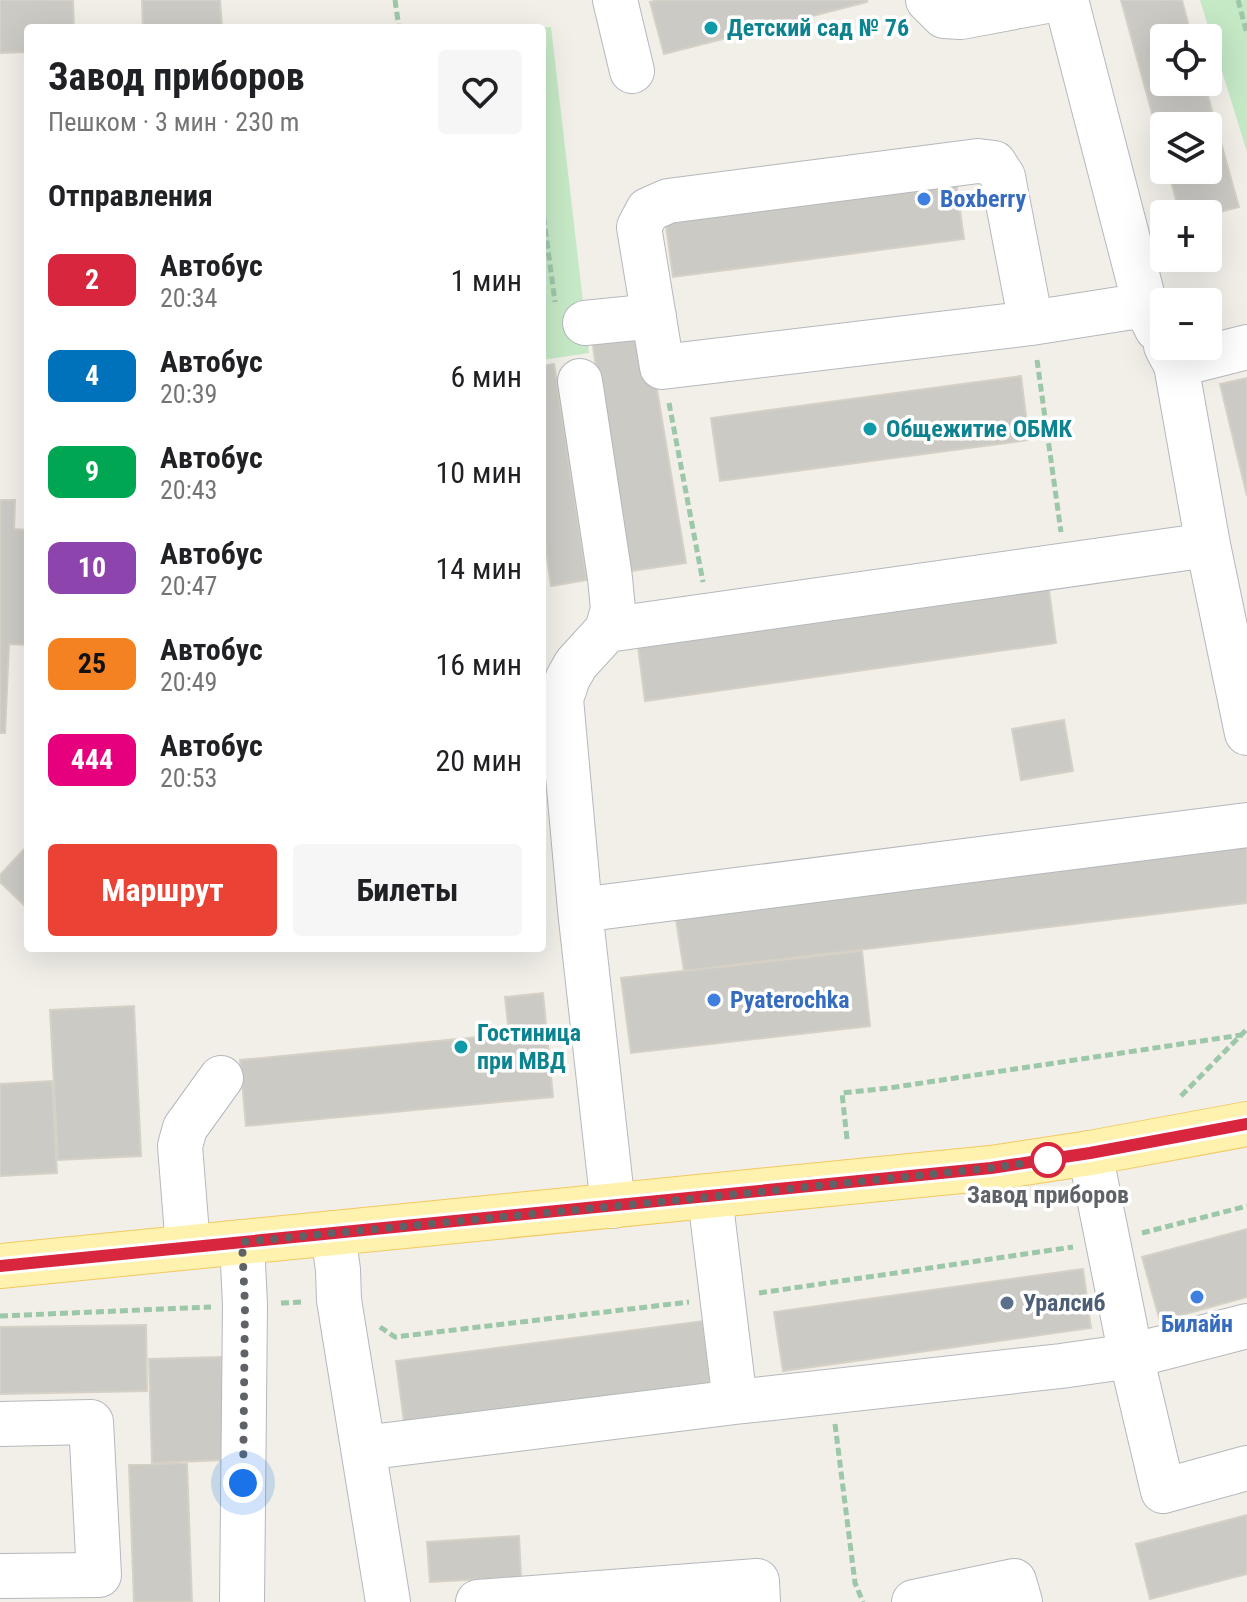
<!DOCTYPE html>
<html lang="ru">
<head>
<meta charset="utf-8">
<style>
  :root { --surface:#fff; --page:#f6f6f6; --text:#202124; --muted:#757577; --accent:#ea4335 }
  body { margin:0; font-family:"Roboto Condensed",sans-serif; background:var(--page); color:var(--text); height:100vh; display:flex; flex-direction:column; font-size:30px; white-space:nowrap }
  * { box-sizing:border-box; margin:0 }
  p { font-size:26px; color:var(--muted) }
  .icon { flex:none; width:44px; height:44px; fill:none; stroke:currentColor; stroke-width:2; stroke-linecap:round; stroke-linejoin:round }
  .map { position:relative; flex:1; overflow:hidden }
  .details { position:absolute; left:24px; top:24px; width:522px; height:928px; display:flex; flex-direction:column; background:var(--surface); border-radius:8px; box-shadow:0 8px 32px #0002 }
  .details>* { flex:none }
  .badge { padding:0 16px; border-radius:12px; font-size:28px; line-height:52px }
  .tools { position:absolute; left:1150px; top:24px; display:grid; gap:16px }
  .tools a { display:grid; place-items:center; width:72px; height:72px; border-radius:8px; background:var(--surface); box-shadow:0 8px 32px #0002; font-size:40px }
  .you { position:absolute; width:40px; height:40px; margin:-20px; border:6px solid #fff; border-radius:50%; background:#1a73e8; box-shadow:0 0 0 12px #1a73e833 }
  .map>.badge { position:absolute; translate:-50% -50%; box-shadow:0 0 0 4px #fff }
  h2 { padding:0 24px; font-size:30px; line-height:72px }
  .round { display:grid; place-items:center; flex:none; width:84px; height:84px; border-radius:8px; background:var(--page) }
  .headline { display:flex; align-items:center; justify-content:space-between; height:136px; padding:0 24px }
  h1 { font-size:38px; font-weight:700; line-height:60px }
  .cta { display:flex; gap:16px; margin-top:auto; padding:16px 24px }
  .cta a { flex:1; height:92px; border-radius:8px; background:var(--accent); color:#fff; font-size:32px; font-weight:700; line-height:92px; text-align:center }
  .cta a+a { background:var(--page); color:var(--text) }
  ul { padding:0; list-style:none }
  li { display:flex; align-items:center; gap:24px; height:96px; padding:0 24px }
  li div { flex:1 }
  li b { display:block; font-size:30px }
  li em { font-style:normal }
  li .badge { min-width:88px; font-weight:700; text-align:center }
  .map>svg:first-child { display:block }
  .green { fill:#c5e8c5 }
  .building { fill:#cccac5; stroke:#d6d1c6; stroke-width:2 }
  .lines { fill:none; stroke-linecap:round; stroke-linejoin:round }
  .minor-casing { stroke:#b5b8bc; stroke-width:46 }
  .major-casing { stroke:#f2c960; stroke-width:46 }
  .path { stroke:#9cc7a9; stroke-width:5; stroke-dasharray:8 4; stroke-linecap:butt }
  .minor { stroke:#fff; stroke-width:44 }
  .major { stroke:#fff2af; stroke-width:44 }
  .line-casing { stroke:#fff; stroke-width:18 }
  .line { stroke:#d7263d; stroke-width:12 }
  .walk { stroke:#5f6368; stroke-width:8; stroke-dasharray:0 14.4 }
  .culture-dot { fill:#0f9aa8; stroke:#fff; stroke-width:3 }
  .shop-dot { fill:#3f7fe0; stroke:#fff; stroke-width:3 }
  .stop-dot { fill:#fff; stroke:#d7263d; stroke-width:4 }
  .service-dot { fill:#5c6f8a; stroke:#fff; stroke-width:3 }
  .labels { text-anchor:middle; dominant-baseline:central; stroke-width:7; stroke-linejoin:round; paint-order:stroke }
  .culture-label { font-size:24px; font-weight:bold; fill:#0d838f; stroke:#fff; text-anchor:start }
  .shop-label { font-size:24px; font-weight:bold; fill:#366cbe; stroke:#fff; text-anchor:start }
  .stop-label { font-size:24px; font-weight:bold; fill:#5f6368; stroke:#fff }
  .service-label { font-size:24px; font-weight:bold; fill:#4e5e75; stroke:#fff; text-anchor:start }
</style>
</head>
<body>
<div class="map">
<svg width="1247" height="1602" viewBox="0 0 1247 1602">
  <rect width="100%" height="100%" fill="#f1efe8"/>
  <path class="green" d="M1200,0H1247V152Z
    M551,27L589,353L542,360V28H535Z"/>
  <path class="building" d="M0,0H73L74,28H28V52L0,53Z
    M142,0H220L222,28H143Z
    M658,0H867V2L664,54L650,2Z
    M1121,0H1182L1192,38H1164V82H1204L1239,207L1208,215V214H1180L1168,170H1208V126H1164V157Z
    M956,181L964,239L673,277L665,219Z
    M646,324L686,563L624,572L591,331Z
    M554,364L587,580L551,586L542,520V366Z
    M1021,376L1029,440L720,481L711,418Z
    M1247,378V496L1220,384Z
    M0,500H15L14,529L28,530V645L9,644L5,733H0Z
    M1048,582L1056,643L645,701L637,639Z
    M1064,720L1073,771L1021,780L1012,729Z
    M1247,842V903L684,971L675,913Z
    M28,845V909L0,882V875Z
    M862,951L870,1026L631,1053L621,978Z
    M543,993L553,1097L246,1126L240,1060L509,1034L505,997Z
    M134,1006L141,1156L58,1160L50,1010Z
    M52,1081L57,1173L0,1176V1084Z
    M1247,1229V1297L1160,1321L1142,1257Z
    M1083,1269L1091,1328L783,1371L774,1312Z
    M703,1321L710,1383L404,1422L396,1361Z
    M146,1325L147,1391L0,1394V1327Z
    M221,1357L225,1460L152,1463L149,1359Z
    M187,1463L192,1602H134L129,1465Z
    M1247,1515V1574L1150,1599L1136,1544Z
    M519,1536L521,1577L430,1582L427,1542Z"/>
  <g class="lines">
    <defs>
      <path id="minor" d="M615,0L632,71
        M928,0L944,16L961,17L1052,0
        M1066,0L1145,305L1157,329
        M585,323L654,316
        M1031,323L662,367L639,227L648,210L668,201L978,161L994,163L1003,177L1031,323L1145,305
        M1166,346L1176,365L1208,545L1247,733
        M1176,365L1247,347
        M580,381L610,578L613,609L607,630L576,664L568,678L561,699L580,910
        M607,630L1208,545
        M1090,1153L1131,1356L1247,1326
        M710,1197L735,1402L1061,1366L1131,1356L1163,1491L1247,1468
        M613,1206L580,910L1247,825
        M333,1233L338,1270L339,1300L388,1602
        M188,1247L180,1146L185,1128L221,1078
        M0,1424L91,1422L99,1575L0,1576
        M363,1448L735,1402
        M242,1602L245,1305L242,1242
        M478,1602L757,1581L758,1602
        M914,1602L1014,1581L1020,1602"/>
      <path id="major" d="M0,1266L991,1168L1090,1153L1247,1124"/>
    </defs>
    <use href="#minor" class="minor-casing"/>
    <use href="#major" class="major-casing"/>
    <path class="path" d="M395,0L399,28
      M1238,0L1247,34
      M542,205L555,302
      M1037,360L1061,532
      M669,403L703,582
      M1181,1096L1247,1029
      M847,1139L842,1093L889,1088L1241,1035L1247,1038
      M1142,1233L1247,1206
      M759,1293L1073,1247
      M281,1303L303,1302
      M0,1316L211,1307
      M380,1327L395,1337L689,1302
      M835,1424L855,1583L863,1602"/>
    <use href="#minor" class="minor"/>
    <use href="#major" class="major"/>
  </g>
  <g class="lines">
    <defs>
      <path id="line" d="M0,1266L991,1168L1090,1153L1247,1124"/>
    </defs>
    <use href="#line" class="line-casing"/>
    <use href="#line" class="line"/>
    <path class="walk" d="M243,1483L245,1305L242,1242L710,1197L991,1168L1048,1160"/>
  </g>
  <g class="culture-dot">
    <circle cx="711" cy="28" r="8"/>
    <circle cx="870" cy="429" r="8"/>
    <circle cx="461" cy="1047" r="8"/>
  </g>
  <g class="shop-dot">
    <circle cx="924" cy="199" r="8"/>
    <circle cx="714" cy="1000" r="8"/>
    <circle cx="1197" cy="1297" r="8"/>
  </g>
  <circle class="stop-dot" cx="1048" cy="1160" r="16"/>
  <circle class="service-dot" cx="1007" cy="1303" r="8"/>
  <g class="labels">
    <g class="culture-label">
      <text x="727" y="28">Детский сад № 76</text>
      <text x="886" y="429">Общежитие ОБМК</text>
      <text x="477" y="1033">Гостиница<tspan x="477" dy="28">при МВД</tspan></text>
    </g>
    <g class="shop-label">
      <text x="940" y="199">Boxberry</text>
      <text x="730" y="1000">Pyaterochka</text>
      <text x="1197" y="1324" text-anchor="middle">Билайн</text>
    </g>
    <g class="stop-label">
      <text x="1048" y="1195">Завод приборов</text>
    </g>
    <g class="service-label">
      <text x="1023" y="1303">Уралсиб</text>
    </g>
  </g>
</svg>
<div class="tools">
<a><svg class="icon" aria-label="locate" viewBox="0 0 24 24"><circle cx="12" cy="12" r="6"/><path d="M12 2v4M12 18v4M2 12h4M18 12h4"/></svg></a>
<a><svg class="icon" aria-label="layers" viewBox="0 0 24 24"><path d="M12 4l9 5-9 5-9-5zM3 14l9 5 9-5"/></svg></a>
<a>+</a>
<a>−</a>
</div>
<div class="you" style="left:243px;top:1483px"></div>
<section class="details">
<div class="headline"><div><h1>Завод приборов</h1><p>Пешком · 3 мин · 230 m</p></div><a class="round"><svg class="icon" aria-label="heart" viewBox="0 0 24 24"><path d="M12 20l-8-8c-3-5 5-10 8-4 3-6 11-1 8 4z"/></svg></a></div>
<h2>Отправления</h2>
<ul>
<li><span class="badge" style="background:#d7263d;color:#fff">2</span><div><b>Автобус</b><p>20:34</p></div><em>1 мин</em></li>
<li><span class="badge" style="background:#0072bc;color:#fff">4</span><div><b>Автобус</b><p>20:39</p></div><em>6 мин</em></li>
<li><span class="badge" style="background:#00a651;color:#fff">9</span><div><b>Автобус</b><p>20:43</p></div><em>10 мин</em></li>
<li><span class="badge" style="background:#8e44ad;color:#fff">10</span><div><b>Автобус</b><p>20:47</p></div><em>14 мин</em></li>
<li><span class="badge" style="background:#f58220;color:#111">25</span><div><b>Автобус</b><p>20:49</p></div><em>16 мин</em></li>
<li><span class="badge" style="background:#e6007e;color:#fff">444</span><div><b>Автобус</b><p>20:53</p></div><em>20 мин</em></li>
</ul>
<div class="cta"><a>Маршрут</a><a>Билеты</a></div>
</section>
</div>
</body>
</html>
